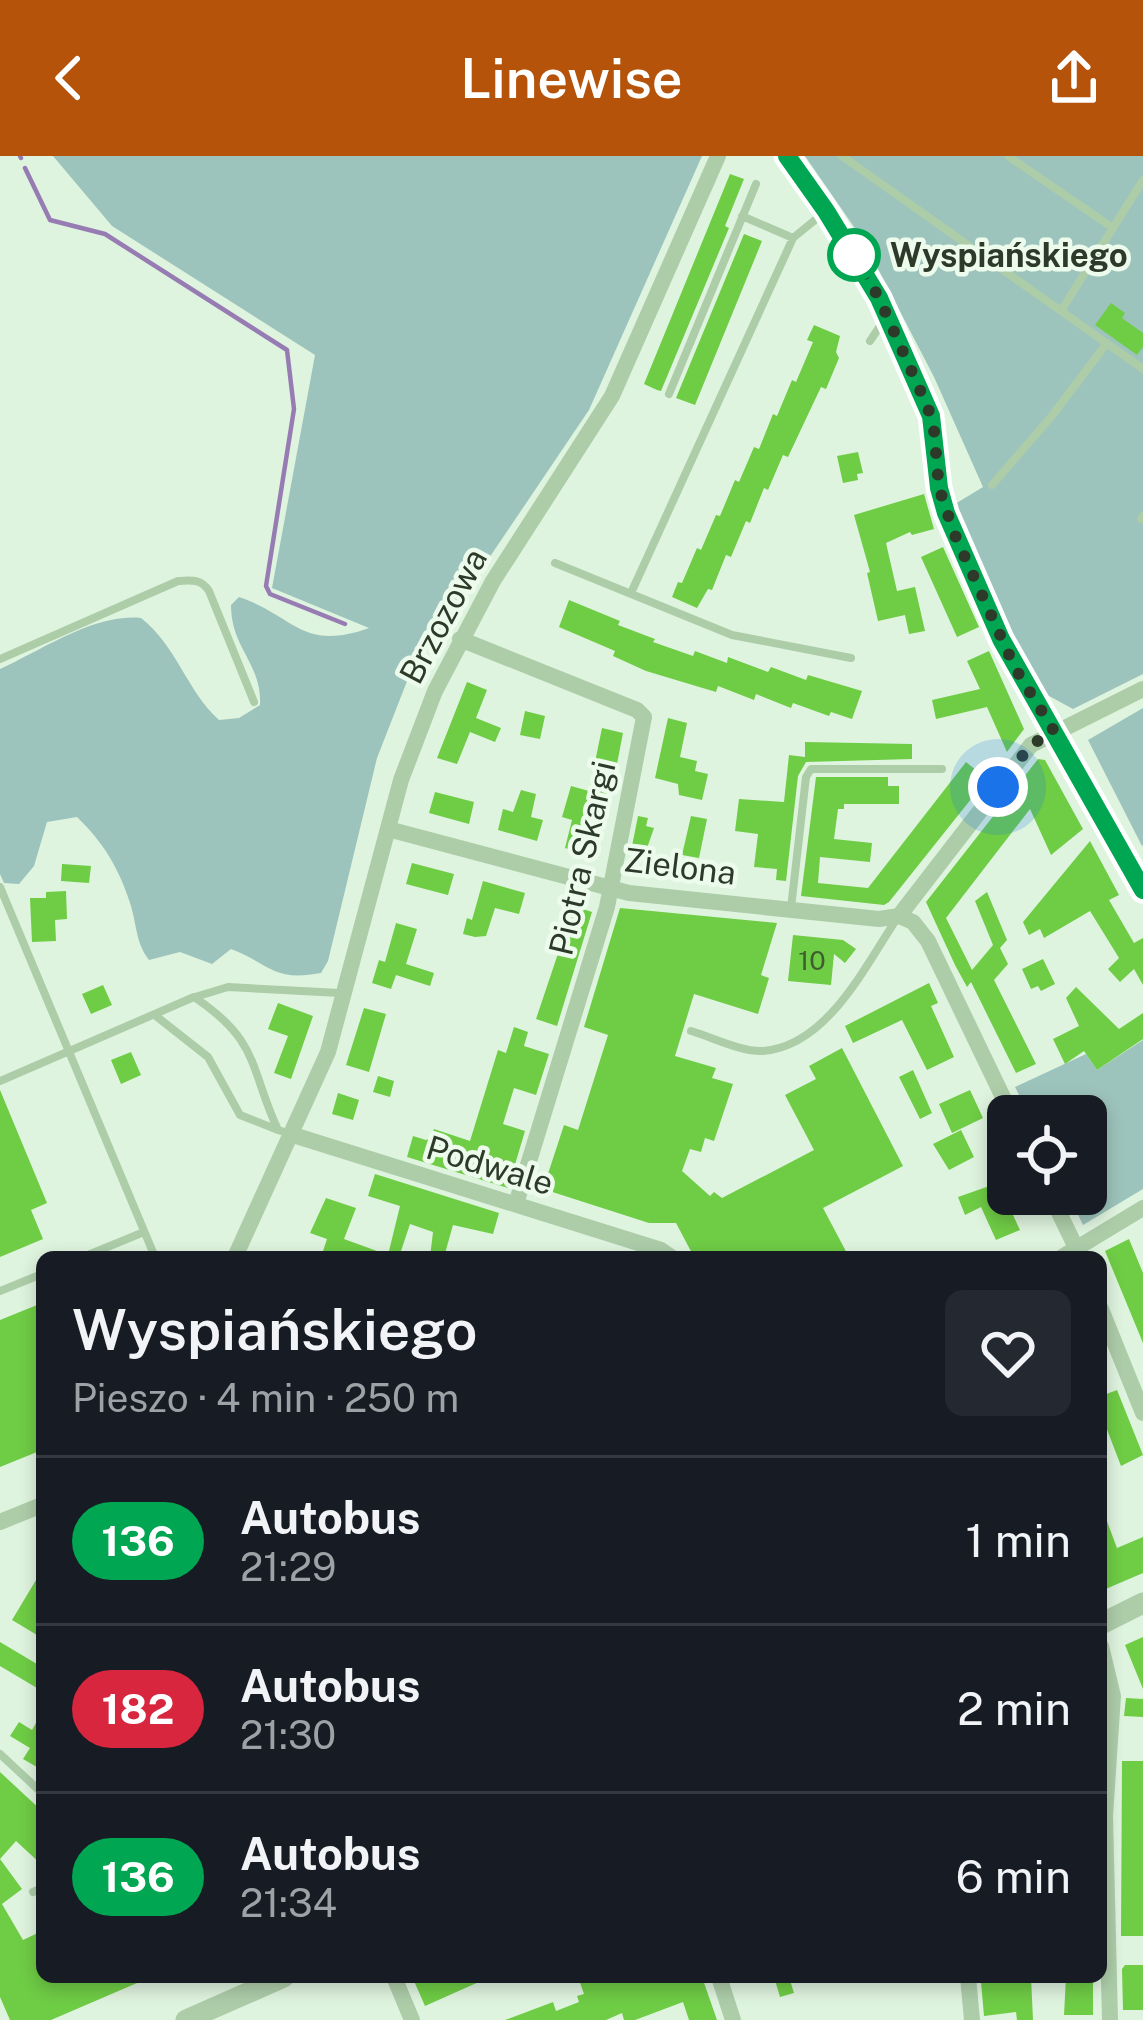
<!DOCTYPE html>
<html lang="pl">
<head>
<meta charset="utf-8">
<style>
  :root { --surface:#171b24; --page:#242831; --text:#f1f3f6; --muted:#9ea1a6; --line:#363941; --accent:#b45309 }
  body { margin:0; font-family:"Public Sans",sans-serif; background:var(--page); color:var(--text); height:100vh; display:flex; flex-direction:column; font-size:45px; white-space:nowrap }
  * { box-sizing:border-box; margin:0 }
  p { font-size:39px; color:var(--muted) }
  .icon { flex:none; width:66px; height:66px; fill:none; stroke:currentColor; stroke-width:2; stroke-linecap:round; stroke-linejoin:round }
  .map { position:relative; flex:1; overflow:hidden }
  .sheet { position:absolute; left:36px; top:1095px; width:1071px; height:732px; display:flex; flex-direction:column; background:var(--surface); border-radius:18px; box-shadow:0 6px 18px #0003 }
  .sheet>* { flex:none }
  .badge { padding:0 24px; border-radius:39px; font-size:42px; line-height:78px }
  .fabs { position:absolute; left:987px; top:939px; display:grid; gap:24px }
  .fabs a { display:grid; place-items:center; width:120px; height:120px; border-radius:18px; background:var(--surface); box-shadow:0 6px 18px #0003; font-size:60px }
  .you { position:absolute; width:60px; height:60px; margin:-30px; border:9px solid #fff; border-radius:50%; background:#1a73e8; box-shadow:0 0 0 18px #1a73e833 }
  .map>.badge { position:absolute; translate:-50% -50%; box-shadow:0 0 0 6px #fff }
  .round { display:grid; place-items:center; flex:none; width:126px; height:126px; border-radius:18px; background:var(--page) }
  .summary { display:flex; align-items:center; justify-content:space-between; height:204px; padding:0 36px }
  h1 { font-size:57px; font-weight:600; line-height:90px }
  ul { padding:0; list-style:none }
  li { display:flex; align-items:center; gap:36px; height:168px; padding:0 36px; border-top:3px solid var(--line) }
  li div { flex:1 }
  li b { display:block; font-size:45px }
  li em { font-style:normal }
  li .badge { min-width:132px; font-weight:700; text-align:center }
  header { display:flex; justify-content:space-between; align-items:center; height:156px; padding:0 36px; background:var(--accent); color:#fff; font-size:54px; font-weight:600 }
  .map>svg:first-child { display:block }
  .green { fill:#9dc4bc }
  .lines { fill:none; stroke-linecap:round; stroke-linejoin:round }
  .stream { stroke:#977cb3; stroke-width:4.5 }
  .building { fill:#6fcc45 }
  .service { stroke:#adcda9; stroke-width:8 }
  .minor { stroke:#adcda9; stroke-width:16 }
  .tertiary { stroke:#adcda9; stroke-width:21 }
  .line-casing { stroke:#fff; stroke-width:27 }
  .line { stroke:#00a651; stroke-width:18 }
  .walk { stroke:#2d3a29; stroke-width:12; stroke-dasharray:0 21.6 }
  .stop-dot { fill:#fff; stroke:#00a651; stroke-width:6 }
  .labels { text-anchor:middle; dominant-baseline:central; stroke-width:9; stroke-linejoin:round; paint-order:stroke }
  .number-label { font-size:27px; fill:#3e5e30 }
  .stop-label { font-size:33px; font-weight:bold; fill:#2d3a29; stroke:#ecfbec; text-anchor:start }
  .street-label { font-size:33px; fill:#2d3a29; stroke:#ecfbec }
</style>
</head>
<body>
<header><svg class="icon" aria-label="back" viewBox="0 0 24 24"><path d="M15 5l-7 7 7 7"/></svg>Linewise<svg class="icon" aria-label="share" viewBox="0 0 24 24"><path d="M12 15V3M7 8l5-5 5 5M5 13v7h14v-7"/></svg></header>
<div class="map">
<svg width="1143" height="1864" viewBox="0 0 1143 1864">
  <rect width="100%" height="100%" fill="#dff4df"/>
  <path class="green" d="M53,0H702L589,254L427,494L420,492L377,602L328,805L321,817C273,826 270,808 231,793L212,808L180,796L149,804C136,787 137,771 131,750C120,714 104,687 77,661L47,666L34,710L19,728L4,727L0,718V513C42,494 95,457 141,462C176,489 187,535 219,564L239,562L260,549C262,507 231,493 231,449L239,441C295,460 302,496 369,472L272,432L315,199L112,70Z
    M805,0H1143V518L1073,553L1038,534L955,348L983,331L934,221L863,84Z
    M1143,552V689L1142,690L1088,584Z
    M1143,884V1033L1083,1069L1068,1038H1086V960H1030L1015,931L1086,898L1097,914Z"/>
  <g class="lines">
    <path class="stream" d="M20,0L21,2
      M25,12L50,64L105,78L287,194L294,253L266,430L270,438L345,468"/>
  </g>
  <path class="building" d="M730,18L744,23L725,70L729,72L661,235L657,234L644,228Z
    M744,78L762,85L695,249L676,242Z
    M1111,147L1125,157L1122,162L1143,177V191L1137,199L1095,169Z
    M814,169L840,180L836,196L839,202L826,233L821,231L788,301L783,299L768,334L764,332L750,367L746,365L731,401L726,399L712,434L708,433L697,452L672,441L678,426L682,427L697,392L701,394L716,359L720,360L735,324L739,326L754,291L759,293L773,258L777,260L792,224L796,226L813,186L807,184Z
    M858,296L863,317L857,318L858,324L843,327L837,300Z
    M924,338L934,373L912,379L910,376L886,387L897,435L915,431L925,475L909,478L905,459L878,465L867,417L870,416L854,359Z
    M943,391L979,471L957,481L921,401Z
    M569,444L620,465L618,469L655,483L653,486L693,500L695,495L727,507L728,501L768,516L771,511L806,524L808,519L862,535L852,563L831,556L829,560L793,547L791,552L756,538L754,544L718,530L716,536L646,515L613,500L615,495L559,471Z
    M989,495L1024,573L1007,596L987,551L936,563L932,544L980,533L967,505Z
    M467,526L487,534L476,562L501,572L495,586L470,576L457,608L437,602Z
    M525,555L545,560L540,583L520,579Z
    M668,562L687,567L680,601L697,605L695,615L708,618L702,644L679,639L678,628L655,622Z
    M602,572L623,577L610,644L595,641L586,674L601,679L596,700L565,692L572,664L562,661L571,630L589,635Z
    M805,586L912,588V603L806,606L798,620L786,725L776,724L777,713L754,711L758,678L735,675L739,643L784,646L789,599L805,601Z
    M1038,603L1045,604L1083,673L1051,699L1030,653L946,762L972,814L993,789L975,745L987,736L1007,784L1000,792L1008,808L994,824L1036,908L1016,917L971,826L967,831L955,809L926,746Z
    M966,606L987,623L889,746L884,749L801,740L816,621H888V630H899V648H844V653H838L834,683L872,687L870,706L820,701L818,727L868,732Z
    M521,634L536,638L531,661L543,664L537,685L498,674L503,653L513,656Z
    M435,636L474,646L469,668L429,657Z
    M638,660L648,662L646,670L654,672L645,698L631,695Z
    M691,660L707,663L699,702L682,699Z
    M1090,685L1119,739L1109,744L1134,787L1143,782V829L1134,813L1120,826L1108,813L1119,802L1090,755L1044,782L1040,773L1029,779L1023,766Z
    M412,707L454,718L448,739L406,728Z
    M62,708L91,710L89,727L61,725Z
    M483,725L525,737L519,758L495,752L486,780L475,781L463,778L467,762L472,764Z
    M66,735L67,763L55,764L56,785L32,786L30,742H46V736Z
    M574,750L592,756L557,870L536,863Z
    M620,752L777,767L761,819L769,822L758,858L694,838L675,900L716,912L712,922L733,928L714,985L705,982L701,996L690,993L682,1015L710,1040L714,1036L722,1042L814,994L785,939L816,923L809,910L842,892L903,1010L823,1052L849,1101H694L676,1067H649L543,1033L564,969L578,974L608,879L584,871Z
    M396,767L417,773L406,808L434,817L430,830L396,819L391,833L372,827L379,804L385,806Z
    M793,779L843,784L856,793L845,807L834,798L831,829L788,825Z
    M1043,803L1055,828L1041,835L1038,830L1031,833L1022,813Z
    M929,827L938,847L931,850L954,901L927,914L902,864L853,887L845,870Z
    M103,829L112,849L91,858L82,838Z
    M1076,831L1119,873L1143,857V883L1097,914L1084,895L1065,908L1053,883L1079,870L1066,842Z
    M278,847L313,860L291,923L274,917L288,880L268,873Z
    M364,852L386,858L369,916L346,909Z
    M514,871L528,876L524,890L549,898L536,939L514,932L503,968L525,975L508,1032L407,1001L413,980L426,984L431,982L434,973L470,985L498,894L506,897Z
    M131,896L141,919L121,928L111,904Z
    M913,914L932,957L920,963L899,921Z
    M378,920L394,925L390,941L373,936Z
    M0,934L47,1047L31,1054L43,1083L0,1101Z
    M970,934L983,962L952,977L939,948Z
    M338,937L359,944L353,964L332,958Z
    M961,974L974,1001L949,1014L933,988Z
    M375,1018L499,1057L493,1078L453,1069L444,1101H430L433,1076L410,1068L399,1101H321L327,1083L310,1077L326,1042L356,1052L344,1083L388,1099L400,1050L368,1040Z
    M998,1027L1020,1074L996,1084L981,1051L965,1059L958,1041Z
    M1129,1083L1143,1117V1187L1105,1095Z
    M42,1147V1294L0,1311V1164Z
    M1117,1234L1143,1299L1121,1310L1101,1258V1240Z
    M1102,1352L1117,1392L1143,1381V1417L1101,1435Z
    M42,1414V1482L12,1464Z
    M1143,1481V1533L1125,1489Z
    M0,1486L42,1511V1535L0,1510Z
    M1126,1542L1143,1543V1561L1124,1560Z
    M42,1556V1614L23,1603L30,1592L10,1580L19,1566L32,1574Z
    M1122,1605H1143V1780H1121Z
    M0,1616L42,1655V1709L16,1685L0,1703L22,1733L2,1748L23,1784L42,1775V1821H151L51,1864H10L0,1841Z
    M1125,1809H1143V1854H1123L1122,1813Z
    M422,1821H490L425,1850L414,1825Z
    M578,1821H702L717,1864H689L683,1846L635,1864H624L622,1857L606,1864H505L553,1846L556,1855L579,1846L577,1840L584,1838Z
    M774,1821H789L794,1837L780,1841Z
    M1031,1821L1033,1864H1017L1016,1856L984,1860L981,1826Z
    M1066,1821H1093V1859H1064Z"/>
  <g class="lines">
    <path class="service" d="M842,0L1143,213
      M1008,0L1113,72
      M742,60L793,82
      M1061,155L1143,24
      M870,185L886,161
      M669,238L756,28
      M992,329L1051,261L1107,187
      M1141,363L1143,360
      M555,407L732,479L851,502
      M631,437L793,82L826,55
      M0,503L178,425C192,424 201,423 209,435L254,546
      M0,731L155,1101
      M791,752L806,621L811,613H942
      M195,841L228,831L340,837
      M156,860L208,901L240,959L278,974
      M691,875C712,881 741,896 763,895C828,890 866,808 898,761
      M0,925L194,841C260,885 249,911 278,974L288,977
      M83,1101L144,1076
      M0,1135L42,1118
      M0,1598L42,1637
      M33,1736L42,1732"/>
    <path class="minor" d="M787,0C842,67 908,180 931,263C941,296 935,330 948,362C1001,493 1074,611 1143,734
      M460,483L637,554L644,561L607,751L516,1048
      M388,673L629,737L879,763L899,760
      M899,760L1031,589L1143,533
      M899,760L913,766L928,785L1012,960
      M290,978L661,1094L671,1101
      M1050,1038L1080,1100
      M235,1101L328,896L401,624L435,535L493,425L612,240L718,0
      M1062,1101L1143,1052
      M1101,1153L1143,1257
      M0,1366L42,1349
      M1101,1490L1113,1540L1105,1660L1110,1864
      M394,1821L412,1864
      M719,1821L733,1864
      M968,1821L972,1864"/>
    <path class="tertiary" d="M1101,1468L1143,1447
      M186,1864L284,1821"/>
  </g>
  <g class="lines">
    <defs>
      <path id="line" d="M787,0L826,55L879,142L931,260L939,332L946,357L1001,483L1143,734"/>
    </defs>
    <use href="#line" class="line-casing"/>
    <use href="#line" class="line"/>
    <path class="walk" d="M854,99L879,142L928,252L934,274L939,332L954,377L1015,512L1054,575L1031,589L998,631"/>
  </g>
  <circle class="stop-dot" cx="854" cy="99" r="24"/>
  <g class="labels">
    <g class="number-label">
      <text x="812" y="804">10</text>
    </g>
    <g class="stop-label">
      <text x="890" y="99">Wyspiańskiego</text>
    </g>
    <g class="street-label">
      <text transform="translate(443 460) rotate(-62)">Brzozowa</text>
      <text transform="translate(582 702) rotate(-77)">Piotra Skargi</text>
      <text transform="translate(680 710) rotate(7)">Zielona</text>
      <text transform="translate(490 1009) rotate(17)">Podwale</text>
    </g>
  </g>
</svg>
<div class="fabs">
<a><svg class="icon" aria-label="locate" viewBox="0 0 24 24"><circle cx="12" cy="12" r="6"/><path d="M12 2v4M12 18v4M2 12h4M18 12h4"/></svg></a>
</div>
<div class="you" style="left:998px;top:631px"></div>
<section class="sheet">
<div class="summary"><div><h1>Wyspiańskiego</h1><p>Pieszo · 4 min · 250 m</p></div><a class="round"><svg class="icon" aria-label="heart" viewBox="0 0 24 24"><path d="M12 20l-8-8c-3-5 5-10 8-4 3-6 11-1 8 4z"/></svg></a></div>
<ul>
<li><span class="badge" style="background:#00a651;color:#fff">136</span><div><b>Autobus</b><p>21:29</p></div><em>1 min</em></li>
<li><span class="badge" style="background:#d7263d;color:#fff">182</span><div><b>Autobus</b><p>21:30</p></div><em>2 min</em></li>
<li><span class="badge" style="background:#00a651;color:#fff">136</span><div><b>Autobus</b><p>21:34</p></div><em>6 min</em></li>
</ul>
</section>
</div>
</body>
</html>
